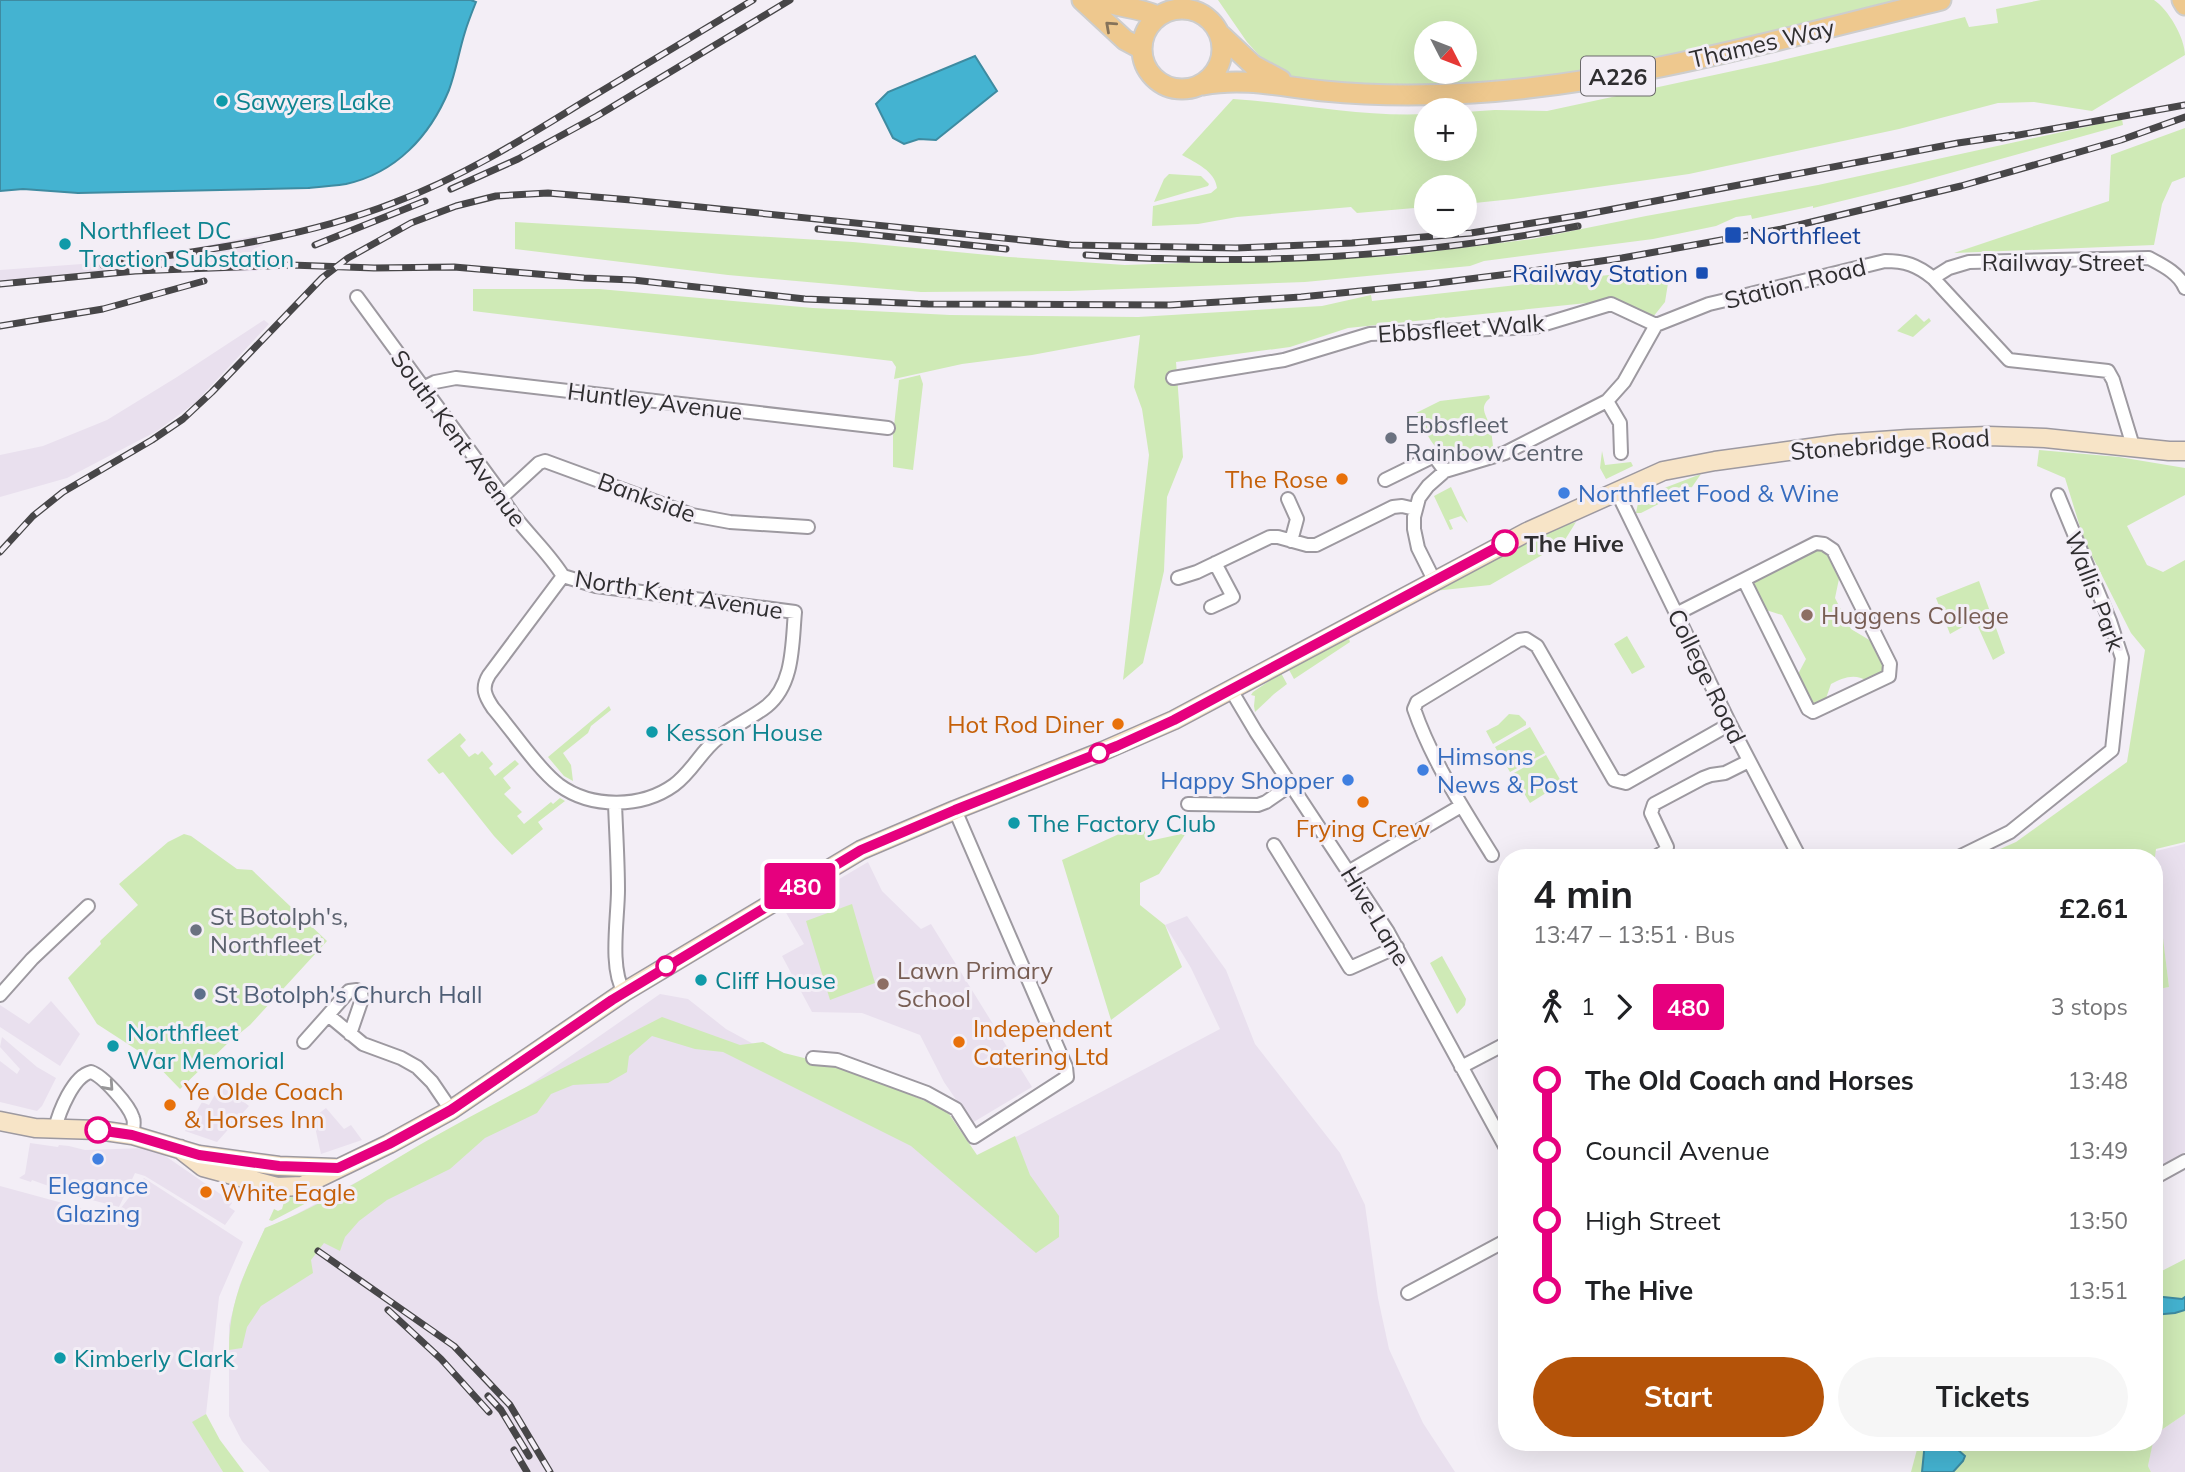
<!DOCTYPE html>
<html lang="en">
<head>
<meta charset="utf-8">
<style>
  :root { --surface:#fff; --page:#f6f6f6; --text:#202124; --muted:#757577; --accent:#b45309 }
  body { margin:0; font-family:Mulish,sans-serif; background:var(--page); color:var(--text); height:100vh; display:flex; flex-direction:column; font-size:26px; white-space:nowrap }
  * { box-sizing:border-box; margin:0 }
  p { font-size:23px; color:var(--muted) }
  .icon { flex:none; width:38px; height:38px; fill:none; stroke:currentColor; stroke-width:2; stroke-linecap:round; stroke-linejoin:round }
  .map { position:relative; flex:1; overflow:hidden }
  .panel { position:absolute; left:1498px; top:849px; width:665px; height:602px; display:flex; flex-direction:column; background:var(--surface); border-radius:28px; box-shadow:0 7px 28px #0002 }
  .panel>* { flex:none }
  .badge { padding:0 14px; border-radius:5px; font-size:24px; line-height:46px }
  .needle { width:46px; rotate:132deg }
  .tools { position:absolute; left:1414px; top:21px; display:grid; gap:14px }
  .tools a { display:grid; place-items:center; width:63px; height:63px; border-radius:50%; background:var(--surface); box-shadow:0 7px 28px #0002; font-size:35px }
  .map>.badge { position:absolute; translate:-50% -50%; box-shadow:0 0 0 4px #fff }
  .legs { display:flex; align-items:center; gap:10px; height:77px; padding:0 35px; font-size:23px }
  .legs p { margin-inline-start:auto }
  .overview { display:flex; align-items:center; justify-content:space-between; height:119px; padding:0 35px }
  h1 { font-size:38px; font-weight:700; line-height:52px }
  .action { display:flex; gap:14px; margin-top:auto; padding:14px 35px }
  .action a { flex:1; height:80px; border-radius:42px; background:var(--accent); color:#fff; font-size:28px; font-weight:700; line-height:80px; text-align:center }
  .action a+a { background:var(--page); color:var(--text) }
  ul { padding:0 35px; list-style:none }
  li { display:flex; align-items:center; gap:24px; height:70px; font-size:26px }
  li i { display:grid; place-items:center; width:10px; height:100%; margin:0 9px; background:currentColor }
  li i::after { content:''; width:18px; height:18px; margin:-9px; border:5px solid; border-radius:50%; background:var(--surface) }
  li p { margin-inline-start:auto }
  li:first-child i { background:linear-gradient(#0000 50%,currentColor 0) }
  li:last-child i { background:linear-gradient(currentColor 50%,#0000 0) }
  .map>svg:first-child { display:block }
  .built { fill:#e9e0ee }
  .green { fill:#cfeab6; fill-rule:evenodd }
  .water { fill:#44b3d1; stroke:#3e8ba1; stroke-width:2 }
  .lines { fill:none; stroke-linecap:round; stroke-linejoin:round }
  .street-casing { stroke:#9d99a0; stroke-width:16 }
  .secondary-casing { stroke:#9d99a0; stroke-width:21 }
  .primary-casing { stroke:#cdcdcd; stroke-width:23 }
  .street { stroke:#fff; stroke-width:12 }
  .secondary { stroke:#f7e4c7; stroke-width:18 }
  .primary { stroke:#eec88e; stroke-width:19 }
  .rail-casing { stroke:#474648; stroke-width:7 }
  .rail { stroke:#f3eef6; stroke-width:4.5; stroke-dasharray:13; stroke-linecap:butt }
  .oneway { stroke:#85735a }
  .oneway2 { stroke:#979698 }
  .line-1-casing { stroke:#fff; stroke-width:16 }
  .line-1 { stroke:#e6007e; stroke-width:10 }
  .culture-dot { fill:#0f9aa8; stroke:#f3eef6; stroke-width:2.5 }
  .transit-dot { fill:#1a4fb4; stroke:#f3eef6; stroke-width:2.5 }
  .worship-dot { fill:#6b7280; stroke:#f3eef6; stroke-width:2.5 }
  .food-dot { fill:#e8710a; stroke:#f3eef6; stroke-width:2.5 }
  .shop-dot { fill:#3f7fe0; stroke:#f3eef6; stroke-width:2.5 }
  .stop-1-dot { fill:#fff; stroke:#e6007e; stroke-width:3.5 }
  .education-dot { fill:#8d6e63; stroke:#f3eef6; stroke-width:2.5 }
  .service-dot { fill:#5c6f8a; stroke:#f3eef6; stroke-width:2.5 }
  .labels { text-anchor:middle; dominant-baseline:central; stroke-width:6; stroke-linejoin:round; paint-order:stroke }
  .shield { fill:#f3eef6; stroke:#6a686b; stroke-width:2 }
  .shield-label { font-size:23px; font-weight:bold; fill:#2f2e30 }
  .street-label { font-size:24px; fill:#2f2e30; stroke:#f3eef6 }
  .culture-label { font-size:24px; fill:#0d838f; stroke:#f3eef6; text-anchor:start }
  .transit-label { font-size:24px; fill:#164399; stroke:#f3eef6; text-anchor:start }
  .worship-label { font-size:24px; fill:#5b616d; stroke:#f3eef6; text-anchor:start }
  .food-label { font-size:24px; fill:#c56008; stroke:#f3eef6; text-anchor:start }
  .shop-label { font-size:24px; fill:#366cbe; stroke:#f3eef6; text-anchor:start }
  .stop-label { font-size:24px; font-weight:bold; fill:#2f2e30; stroke:#f3eef6; text-anchor:start }
  .education-label { font-size:24px; fill:#785e54; stroke:#f3eef6; text-anchor:start }
  .service-label { font-size:24px; fill:#4e5e75; stroke:#f3eef6; text-anchor:start }
</style>
</head>
<body>
<div class="map">
<svg width="2185" height="1472" viewBox="0 0 2185 1472">
  <rect width="100%" height="100%" fill="#f3eef6"/>
  <path class="built" d="M260,235L263,245L254,249L263,251L257,271L150,273L0,287V270L82,264L188,249Z
    M264,320L269,324L195,403L157,431L67,478L0,497V455L43,446L107,420L177,377Z
    M2185,844V1152L2154,1170V990L2169,987L2152,852Z
    M868,862L882,891L921,929L931,924L1032,1087L972,1123L944,1082L920,1035L862,1013L812,1012L782,956L804,944L785,911Z
    M1187,916L1226,970L1255,1044L1340,1153L1365,1205L1378,1298L1389,1349L1423,1423L1455,1472H270L242,1441L229,1416V1325L240,1284L265,1228L287,1219L496,1108L660,994L688,999L726,1029L777,1057L978,1157L1220,1029L1191,968L1165,925Z
    M51,1001L80,1034L60,1066L0,1027V1005L29,1024Z
    M2,1037L37,1067L56,1078L42,1106L37,1111L0,1102V1061L17,1074L20,1069L0,1047Z
    M220,1086L235,1095L249,1106L217,1142L185,1131L202,1102L209,1105Z
    M326,1108L344,1129L351,1125L362,1140L321,1154L313,1118Z
    M30,1143L58,1147L59,1145L69,1146L85,1150L146,1148L161,1153L229,1200L232,1203L229,1207L235,1211L225,1225L145,1176L135,1173L119,1207L76,1196L32,1180L31,1182L19,1178L25,1174Z
    M144,1178L243,1242L219,1297L206,1414L193,1423L223,1472H0V1186L114,1217Z
    M2185,1414V1472H2151L2148,1466L2154,1435Z"/>
  <path class="green" d="M1218,0H1907L1661,59L1500,84L1372,87L1303,81L1280,74L1256,59L1259,55L1247,42ZM1426,33H1465V72H1426Z
    M2041,0H2154C2168,9 2185,38 2185,55L2092,111L2034,102L1998,103L1899,129L1689,174L1513,199L1465,204V187H1426V207L1357,213L1351,207L1237,217L1198,224L1152,226L1153,206L1211,193L1217,188C1215,171 1196,163 1182,155L1233,99C1298,103 1361,117 1426,114V149H1465V112L1495,110L1547,111L1770,63L1965,17L1969,27L1998,23L1996,9Z
    M2122,119L2123,125L1907,185L1813,208V206L1752,219L1751,215L1736,217L1716,226L1653,239L1484,261L1470,266L1305,282L1070,291L921,292L728,275L515,249V222L853,242L1009,257L1125,265L1396,256L1532,239L1646,216L1818,185Z
    M2185,128V177L2172,182L2162,204L2154,245L1954,253L2109,201L2111,155Z
    M1169,174L1201,176L1209,184L1208,186L1154,202L1164,179Z
    M1659,268L1661,278L1669,277L1665,302L1653,317L1616,300L1348,328L1290,347L1176,362L1183,457L1167,497L1164,571L1143,663L1123,680L1149,455L1142,409L1134,387L1140,335L1032,355L962,364L894,379L896,367L892,361L473,311V289H599L813,308L950,315L1138,317L1322,306L1371,295L1372,301L1627,273Z
    M1916,314L1924,322L1929,318L1931,321L1913,337L1897,331Z
    M920,375L923,384L913,470L893,467V435L899,380Z
    M1489,395L1490,398C1478,408 1487,415 1490,427C1492,433 1492,440 1493,446C1487,451 1480,453 1472,454C1434,462 1432,441 1416,413L1440,401Z
    M2039,450L2119,457L2185,468V495L2127,526L2147,565L2163,572L2185,560V842L2156,849L2154,864V858L1982,857L2016,842L2127,762L2145,650L2131,633L2084,540L2065,478L2037,466Z
    M1602,451L1605,465L1631,462L1633,466L1606,479L1600,468Z
    M1701,474L1692,487L1641,513H1636L1638,503L1646,495Z
    M1451,487L1468,523L1461,516L1449,520L1453,529L1450,530L1434,496Z
    M1569,522L1570,524L1576,522L1563,543L1490,585L1434,591Z
    M1814,547L1824,549L1830,554L1840,574L1835,598L1851,629L1871,641L1884,663L1882,675L1869,682C1855,673 1845,677 1831,684L1824,704L1818,706L1809,702L1797,676L1806,659L1782,615L1766,610L1752,583L1755,577Z
    M1979,581L2005,653L1993,660L1975,620L1950,634L1936,598Z
    M1627,636L1645,667L1632,674L1614,644Z
    M1349,639L1350,642L1294,679L1288,668L1324,648Z
    M1281,673L1287,684L1274,694L1255,712L1254,706L1255,696L1251,695L1253,692Z
    M609,706L611,710L591,726L588,733L563,753L571,765L573,781L564,776L548,757Z
    M1509,714L1519,715L1526,722V725L1493,744L1486,731L1498,725Z
    M1530,727L1545,753L1510,772L1495,747Z
    M460,733L466,740L460,746L469,757L475,753L478,755L482,751L493,764L489,768L495,776L515,760L519,764L503,778L511,788L504,794L522,812L517,816L524,824L551,802L553,804L560,798L565,801L538,822L543,829L512,855L494,836L443,772L439,774L427,760Z
    M1546,755L1562,783L1530,803L1512,774Z
    M1141,824L1149,841L1186,833L1159,874L1140,883V905L1165,925L1182,967L1111,1020L1062,860Z
    M184,834L191,836L237,869L252,870L327,941L250,1025L229,1042L180,1089L151,1059L97,1024L68,978L101,944L100,941L138,905L119,884L168,842Z
    M2154,865L2169,987L2154,990Z
    M852,904L875,983L830,1000L806,921Z
    M1442,956L1466,999L1465,1005L1457,1014L1430,963Z
    M662,1017L740,1045L763,1042L784,1053L848,1069L935,1105L949,1114L977,1155L1015,1136L1030,1175L1059,1216V1237L1036,1253L911,1146L723,1052L695,1049L652,1036L629,1056L627,1072L608,1083L573,1085L551,1094L537,1113L485,1138L450,1169L387,1200L359,1221L345,1237L340,1251L324,1243L311,1260L313,1273L261,1306L247,1327L242,1348L229,1350C229,1301 245,1272 265,1228C324,1205 376,1170 430,1139C506,1096 585,1057 662,1017Z
    M312,1195L314,1197L312,1200L272,1221L269,1220L274,1209L278,1211L282,1209L284,1202L282,1198Z
    M2185,1259V1414L2154,1435V1275Z
    M206,1414L220,1440L244,1472H223L192,1422Z
    M1919,1442H2153L2148,1466L2151,1472H1911Z"/>
  <path class="water" d="M0,0H471L476,2C472,12 468,22 465,32C459,51 456,71 449,90C430,136 396,173 346,184C333,186 320,187 308,188L78,193L23,189L0,191Z
    M975,56L997,91L936,140L919,139L904,144L893,138L876,104L888,92Z
    M2154,1296L2182,1299L2185,1297V1310L2175,1313L2154,1315Z
    M1925,1442H1949L1965,1456L1963,1461L1953,1472H1922Z"/>
  <g class="lines">
    <defs>
      <path id="street" d="M1933,278L1949,268L1969,262L2149,258C2162,265 2179,273 2185,288
        M357,297L497,488C513,523 543,544 563,576
        M1656,325L1709,304L1726,300L1885,261C1905,261 1917,265 1933,278L2009,360L2108,371L2113,380L2133,446
        M1173,378L1284,360L1370,334L1535,327L1611,304L1656,325L1624,382L1607,401
        M423,388L435,382L456,378L888,428
        M1385,480L1434,456L1445,471
        M1617,492L1730,724L1800,858
        M501,498L539,463L545,461L692,515L730,522L808,527
        M1288,499L1297,519L1291,541
        M563,576L596,586L795,612C792,644 794,684 767,706C752,718 733,726 718,738C701,751 692,772 674,785C642,808 592,809 559,785C537,768 512,730 493,708C485,696 481,688 489,675Z
        M1178,578L1197,572L1270,537H1278L1307,545H1316L1393,507L1402,506L1415,509
        M1434,580L1418,548L1414,529V517L1419,498L1428,486L1445,471L1505,453L1607,401L1620,423L1621,453
        M1211,607L1233,597L1215,563
        M1676,614L1816,543L1824,544L1833,550L1890,664L1889,676L1813,712L1808,709L1744,580
        M1231,690L1256,732L1388,932L1507,1150
        M615,803C616,832 618,861 618,890C618,918 609,968 624,992
        M1188,804L1258,805L1266,802L1292,784
        M1274,845L1350,968L1397,947
        M1492,855C1463,808 1432,761 1414,709L1417,702L1519,640L1526,639L1537,646L1614,780L1626,783L1730,724
        M1654,858L1665,851L1667,847L1651,813L1654,804L1703,778L1711,775L1725,773L1749,761
        M1957,858L2010,832L2112,750L2122,658L2110,621L2058,495
        M1350,871L1461,806
        M0,995L32,959L88,906
        M328,1015L349,991L357,990L361,993L362,999L350,1034
        M304,1042L328,1015L363,1044L401,1058L417,1067L432,1082L451,1110
        M813,1058L837,1060L927,1093L956,1109L974,1137L1067,1077L1066,1067L955,810
        M1461,1067L1507,1043
        M55,1129C59,1112 73,1076 91,1072C103,1076 129,1105 133,1118C135,1123 133,1129 132,1135
        M2154,1178L2185,1161
        M1408,1293L1507,1240"/>
      <path id="secondary" d="M0,1121L35,1128L98,1130L132,1135L199,1155L279,1166L335,1168
        M180,1149L203,1167L277,1187L302,1186L389,1144L451,1110L624,992L861,850L955,810L1103,751L1174,720L1527,532L1663,471L1715,461L1839,444L1908,439L1988,436L2045,438L2169,451H2185"/>
      <path id="primary" d="M1082,0L1125,40L1140,48
        M1099,0C1118,8 1139,7 1157,16
        M2182,0L2185,5
        M1142 49a40 40 0 1 1 80 0a40 40 0 1 1-80 0Z
        M1221,35L1253,65L1281,80
        M1203,85C1244,77 1284,87 1324,91C1373,96 1424,96 1473,93C1632,83 1787,37 1941,0"/>
    </defs>
    <use href="#street" class="street-casing"/>
    <use href="#secondary" class="secondary-casing"/>
    <use href="#primary" class="primary-casing"/>
    <use href="#street" class="street"/>
    <use href="#secondary" class="secondary"/>
    <use href="#primary" class="primary"/>
    <defs>
      <path id="rail" d="M2002,138L2185,105
        M451,189L518,159L597,116L790,0
        M818,229L1006,249
        M315,245L425,201
        M1086,255C1249,266 1417,257 1578,226
        M103,265C201,251 301,239 393,203C460,178 520,141 580,104C638,69 695,35 753,0
        M0,284L135,271L291,265L374,268L454,267L584,278L633,280L805,299L928,304L1170,305L1301,297L1430,284L1532,271L1622,258L1782,229L1961,186L2121,140L2185,117
        M0,326L103,309L204,281
        M0,552L33,516L63,492L152,440L183,419L212,392L322,278L348,258L411,223L456,206L496,196L548,193L631,200L1071,245L1236,248L1352,243L1471,233L1582,215L1958,143L2013,135
        M318,1251L454,1346L510,1405L550,1472
        M388,1310L441,1359L489,1412
        M488,1396L501,1410L529,1456
        M514,1450L527,1472"/>
    </defs>
    <use href="#rail" class="rail-casing"/>
    <use href="#rail" class="rail"/>
  </g>
  <defs><path id="oneway-chevron" d="M-2-3.5L2.5 0L-2 3.5" fill="none" stroke-width="1.6" stroke-linecap="round" stroke-linejoin="round" transform="scale(1.75)"/></defs>
  <use class="oneway" href="#oneway-chevron" transform="translate(1110 26) rotate(-138)"/>
  <use class="oneway2" href="#oneway-chevron" transform="translate(109 1086) rotate(48)"/>
  <g class="lines">
    <defs>
      <path id="line-1" d="M98,1130L132,1135L199,1155L279,1166L338,1168L389,1144L451,1110L612,1000L861,850L955,810L1117,746L1174,720L1505,543"/>
    </defs>
    <use href="#line-1" class="line-1-casing"/>
    <use href="#line-1" class="line-1"/>
  </g>
  <g class="culture-dot">
    <circle cx="222" cy="101" r="7"/>
    <circle cx="65" cy="244" r="7"/>
    <circle cx="652" cy="732" r="7"/>
    <circle cx="1014" cy="823" r="7"/>
    <circle cx="701" cy="980" r="7"/>
    <circle cx="113" cy="1046" r="7"/>
    <circle cx="60" cy="1358" r="7"/>
  </g>
  <g class="transit-dot">
    <rect x="1724" y="226" width="18" height="18" rx="3.5"/>
    <rect x="1695" y="266" width="14" height="14" rx="3.5"/>
  </g>
  <g class="worship-dot">
    <circle cx="1391" cy="438" r="7"/>
    <circle cx="196" cy="930" r="7"/>
  </g>
  <g class="food-dot">
    <circle cx="1342" cy="479" r="7"/>
    <circle cx="1118" cy="724" r="7"/>
    <circle cx="1363" cy="802" r="7"/>
    <circle cx="959" cy="1042" r="7"/>
    <circle cx="170" cy="1105" r="7"/>
    <circle cx="206" cy="1192" r="7"/>
  </g>
  <g class="shop-dot">
    <circle cx="1564" cy="493" r="7"/>
    <circle cx="1423" cy="770" r="7"/>
    <circle cx="1348" cy="780" r="7"/>
    <circle cx="98" cy="1159" r="7"/>
  </g>
  <g class="stop-1-dot">
    <circle cx="1505" cy="543" r="12"/>
    <circle cx="1099" cy="753" r="9"/>
    <circle cx="666" cy="966" r="9"/>
    <circle cx="98" cy="1130" r="12"/>
  </g>
  <g class="education-dot">
    <circle cx="1807" cy="615" r="7"/>
    <circle cx="883" cy="984" r="7"/>
  </g>
  <circle class="service-dot" cx="200" cy="994" r="7"/>
  <g class="labels">
    <rect class="shield" x="1581" y="56.5" width="74" height="39" rx="5"/>
    <g class="shield-label">
      <text x="1618" y="76">A226</text>
    </g>
    <g class="street-label">
      <text transform="translate(1762 43) rotate(-13)">Thames Way</text>
      <text x="2063" y="262">Railway Street</text>
      <text transform="translate(1795 283) rotate(-14)">Station Road</text>
      <text transform="translate(1461 328) rotate(-4)">Ebbsfleet Walk</text>
      <text transform="translate(655 401) rotate(7)">Huntley Avenue</text>
      <text transform="translate(459 438) rotate(54)">South Kent Avenue</text>
      <text transform="translate(1890 444) rotate(-4)">Stonebridge Road</text>
      <text transform="translate(647 497) rotate(20)">Bankside</text>
      <text transform="translate(2095 591) rotate(69)">Wallis Park</text>
      <text transform="translate(679 594) rotate(9)">North Kent Avenue</text>
      <text transform="translate(1707 676) rotate(64)">College Road</text>
      <text transform="translate(1376 916) rotate(59)">Hive Lane</text>
    </g>
    <g class="culture-label">
      <text x="236" y="101">Sawyers Lake</text>
      <text x="79" y="230">Northfleet DC<tspan x="79" dy="28">Traction Substation</tspan></text>
      <text x="666" y="732">Kesson House</text>
      <text x="1028" y="823">The Factory Club</text>
      <text x="715" y="980">Cliff House</text>
      <text x="127" y="1032">Northfleet<tspan x="127" dy="28">War Memorial</tspan></text>
      <text x="74" y="1358">Kimberly Clark</text>
    </g>
    <g class="transit-label">
      <text x="1749" y="235">Northfleet</text>
      <text x="1688" y="273" text-anchor="end">Railway Station</text>
    </g>
    <g class="worship-label">
      <text x="1405" y="424">Ebbsfleet<tspan x="1405" dy="28">Rainbow Centre</tspan></text>
      <text x="210" y="916">St Botolph's,<tspan x="210" dy="28">Northfleet</tspan></text>
    </g>
    <g class="food-label">
      <text x="1328" y="479" text-anchor="end">The Rose</text>
      <text x="1104" y="724" text-anchor="end">Hot Rod Diner</text>
      <text x="1363" y="828" text-anchor="middle">Frying Crew</text>
      <text x="973" y="1028">Independent<tspan x="973" dy="28">Catering Ltd</tspan></text>
      <text x="184" y="1091">Ye Olde Coach<tspan x="184" dy="28">&amp; Horses Inn</tspan></text>
      <text x="220" y="1192">White Eagle</text>
    </g>
    <g class="shop-label">
      <text x="1578" y="493">Northfleet Food &amp; Wine</text>
      <text x="1437" y="756">Himsons<tspan x="1437" dy="28">News &amp; Post</tspan></text>
      <text x="1334" y="780" text-anchor="end">Happy Shopper</text>
      <text x="98" y="1185" text-anchor="middle">Elegance<tspan x="98" dy="28">Glazing</tspan></text>
    </g>
    <g class="stop-label">
      <text x="1524" y="543">The Hive</text>
    </g>
    <g class="education-label">
      <text x="1821" y="615">Huggens College</text>
      <text x="897" y="970">Lawn Primary<tspan x="897" dy="28">School</tspan></text>
    </g>
    <g class="service-label">
      <text x="214" y="994">St Botolph's Church Hall</text>
    </g>
  </g>
</svg>
<div class="tools">
<a><svg class="needle" viewBox="-14 -14 28 28"><path d="M0-13l5 13h-10z" fill="#e53935"/><path d="M0 13l5-13h-10z" fill="#757577"/></svg></a>
<a>+</a>
<a>−</a>
</div>
<b class="badge" style="left:800px;top:886px;background:#e6007e;color:#fff">480</b>
<section class="panel">
<div class="overview"><div><h1>4 min</h1><p>13:47 – 13:51 · Bus</p></div><b>£2.61</b></div>
<div class="legs"><svg class="icon" aria-label="walk" viewBox="0 0 24 24"><circle cx="13" cy="4" r="2"/><path d="M13 8l-2 6 4 7M11 14l-3 7M7 12l3-4h3l4 4"/></svg>1<svg class="icon" aria-label="forward" viewBox="0 0 24 24"><path d="M9 5l7 7-7 7"/></svg><b class="badge" style="background:#e6007e;color:#fff">480</b><p>3 stops</p></div>
<ul>
<li><i style="color:#e6007e"></i><b>The Old Coach and Horses</b><p>13:48</p></li>
<li><i style="color:#e6007e"></i><span>Council Avenue</span><p>13:49</p></li>
<li><i style="color:#e6007e"></i><span>High Street</span><p>13:50</p></li>
<li><i style="color:#e6007e"></i><b>The Hive</b><p>13:51</p></li>
</ul>
<div class="action"><a>Start</a><a>Tickets</a></div>
</section>
</div>
</body>
</html>
